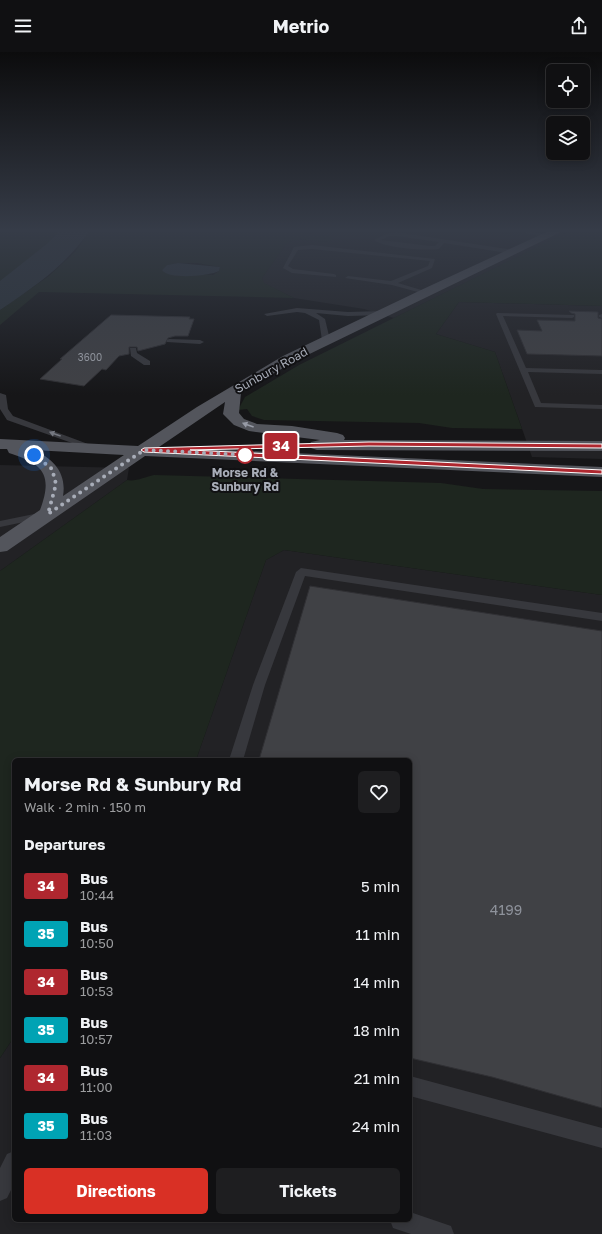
<!DOCTYPE html>
<html lang="en">
<head>
<meta charset="utf-8">
<style>
  :root { --surface:#101012; --page:#1e1e20; --text:#f1f3f6; --muted:#9c9d9f; --line:#303032; --accent:#d93025 }
  body { margin:0; font-family:"Golos Text",sans-serif; background:var(--page); color:var(--text); height:100vh; display:flex; flex-direction:column; font-size:15px; white-space:nowrap }
  * { box-sizing:border-box; margin:0 }
  p { font-size:13px; color:var(--muted) }
  .icon { flex:none; width:22px; height:22px; fill:none; stroke:currentColor; stroke-width:2; stroke-linecap:round; stroke-linejoin:round }
  .map { position:relative; flex:1; overflow:hidden }
  .details { position:absolute; left:12px; top:706px; width:400px; height:464px; display:flex; flex-direction:column; background:var(--surface); border-radius:6px; box-shadow:0 2px 10px #0003,0 0 0 1px var(--line) }
  .details>* { flex:none }
  .badge { padding:0 8px; border-radius:3px; font-size:14px; line-height:26px }
  .fabs { position:absolute; left:546px; top:12px; display:grid; gap:8px }
  .fabs a { display:grid; place-items:center; width:44px; height:44px; border-radius:6px; background:var(--surface); box-shadow:0 2px 10px #0003,0 0 0 1px var(--line); font-size:20px }
  .you { position:absolute; width:20px; height:20px; margin:-10px; border:3px solid #fff; border-radius:50%; background:#1a73e8; box-shadow:0 0 0 6px #1a73e833 }
  .map>.badge { position:absolute; translate:-50% -50%; box-shadow:0 0 0 2px #fff }
  h2 { padding:0 12px; font-size:15px; line-height:36px }
  .round { display:grid; place-items:center; flex:none; width:42px; height:42px; border-radius:6px; background:var(--page) }
  .head { display:flex; align-items:center; justify-content:space-between; height:68px; padding:0 12px }
  h1 { font-size:19px; font-weight:700; line-height:30px }
  .button { display:flex; gap:8px; margin-top:auto; padding:8px 12px }
  .button a { flex:1; height:46px; border-radius:6px; background:var(--accent); color:#fff; font-size:16px; font-weight:700; line-height:46px; text-align:center }
  .button a+a { background:var(--page); color:var(--text) }
  ul { padding:0; list-style:none }
  li { display:flex; align-items:center; gap:12px; height:48px; padding:0 12px }
  li div { flex:1 }
  li b { display:block; font-size:15px }
  li em { font-style:normal }
  li .badge { min-width:44px; font-weight:700; text-align:center }
  header { display:flex; justify-content:space-between; align-items:center; height:52px; padding:0 12px; background:var(--surface); font-size:18px; font-weight:700 }
  .map>svg:first-child { display:block }
  .built { fill:#222225 }
  .green { fill:#1e261f; fill-rule:evenodd }
  .water { fill:#2c353c }
  .building { fill:#404145; stroke:#303034 }
  .lines { fill:none; stroke-linecap:round; stroke-linejoin:round }
  .lane { fill:#37383d; fill-rule:evenodd }
  .primary { fill:#53555c; fill-rule:evenodd }
  .oneway { fill:#979ba6 }
  .oneway2 { fill:#757881 }
  .line { fill:#af272f; stroke:#fff }
  .walk { stroke:#a8adb8; stroke-width:4; stroke-dasharray:0 7.2 }
  .stop-dot { fill:#fff; stroke:#af272f; stroke-width:2 }
  .labels { text-anchor:middle; dominant-baseline:central; stroke-width:4; stroke-linejoin:round; paint-order:stroke }
  .far-number-label { font-size:10px; fill:#8e929b }
  .far-street-label { font-size:12px; fill:#a8adb8; stroke:#111113 }
  .far-stop-label { font-size:12px; font-weight:bold; fill:#a8adb8; stroke:#111113 }
  .near-number-label { font-size:14px; fill:#8e929b }
</style>
</head>
<body>
<header><svg class="icon" aria-label="menu" viewBox="0 0 24 24"><path d="M4 6h16M4 12h16M4 18h16"/></svg>Metrio<svg class="icon" aria-label="share" viewBox="0 0 24 24"><path d="M12 15V3M7 8l5-5 5 5M5 13v7h14v-7"/></svg></header>
<div class="map">
<svg width="602" height="1182" viewBox="0 0 602 1182">
  <rect width="100%" height="100%" fill="#161618"/>
  <path class="built" d="M304,177H473L510,182L515,179L498,177H545L564,182L394,266L364,257L294,246L263,231L262,226L286,191L298,187L327,190L330,184L305,181L303,179Z
    M459,250L602,254V407L532,405L495,300L436,282Z
    M0,413L129,416L127,428L0,519Z
    M284,498L602,543V1182H0V1006L14,985V1168H410V708H196L266,508Z"/>
  <path class="green" d="M0,177H73L0,244Z
    M91,177H304L305,181L330,184L332,186L331,189L327,190L298,187L287,191L262,226L264,231L294,246L39,240L0,273V258L49,224L75,200ZM178,211H197L220,215L219,219L213,223L162,218L167,213Z
    M573,177H602V254L459,250L436,282L495,300L522,377L452,376L419,371L264,368L252,364L247,357L238,358L245,345L299,313Z
    M154,423L441,431L483,437L602,439V543L284,498L266,508L196,708H14V985L0,1006V519L127,428C135,430 145,425 154,423Z"/>
  <path class="water" d="M61,177H91C65,214 37,233 0,258V229L48,191Z
    M178,211L220,215L219,219C210,224 168,228 162,218L167,213Z"/>
  <path class="building" d="M569,259L598,260V266L602,267V304L527,302L517,278L542,279L537,268L575,269V262L571,261Z
    M111,263L190,265L189,267H194L188,284H175L168,286L165,292L138,299L137,295H129V302L119,304L106,318L102,317L84,334L40,327L62,307H60Z
    M310,534L602,579V1056L492,1025L410,1006V708H259Z"/>
  <g class="lines">
    <path class="lane" d="M507,177H520L552,184L549,186Z
      M396,180L513,198L516,200L513,202L444,191L439,197C426,199 384,196 374,188L386,182ZM389,184H396L439,190L435,194H430L381,188Z
      M312,193L435,207L432,216L398,231L428,240L425,242L392,233L345,226L348,224L391,229L428,214L430,209L312,197L298,198L288,214L293,217L334,222L336,223V225L292,221L283,216L294,195Z
      M297,256L348,260L383,259L386,261L383,263L348,264L316,261L325,267L330,288L326,290L322,288L319,268L305,261L297,260L267,264L264,262Z
      M497,261L574,263V265L572,266L503,264L526,316L602,318V322L528,320L541,351L602,353V357L535,355L496,262Z
      M602,262V266L599,265V263Z
      M169,287L200,288L204,290L200,292L167,290V288Z
      M130,296H136L137,301L150,309V313H144L131,304Z
      M0,341L6,343L8,357L13,364L96,395L92,398L89,397L7,368L0,357Z
      M44,460L48,461L49,463L48,465L0,475V469Z
      M301,516L602,561V569L305,524L265,633L243,708H229L253,633L296,520Z
      M410,1024L602,1076V1096L410,1044Z
      M14,1099V1132L7,1146L0,1149V1116L7,1102Z
      M410,1160L451,1174L454,1182H411L393,1176L390,1168H410Z"/>
    <path class="primary" d="M553,177H567L293,310L241,341L239,361L244,367L257,372L292,374L337,381L343,383L345,386L344,388L602,389V399L317,398L311,396L309,393L311,390L320,388L249,379L234,373L223,362L225,350L159,395L602,415V425L145,404L7,499L0,500V485L40,458C53,423 44,412 9,401L7,397H0V387L138,394L197,355L283,304L421,238ZM33,398L124,403L63,444C67,421 53,406 33,398Z"/>
  </g>
  <defs><path id="oneway-solid" d="M-6-.8H1V-3.2L6.5 0L1 3.2V.8H-6Z"/></defs>
  <use class="oneway" href="#oneway-solid" transform="translate(248 373) rotate(-160)"/>
  <use class="oneway2" href="#oneway-solid" transform="translate(55 382) rotate(-160)"/>
  <linearGradient id="sky" x2="0" y2="1"><stop stop-color="#0c0c0d"/><stop offset="0.52" stop-color="#363c48"/><stop offset="1" stop-color="#363c48" stop-opacity="0"/></linearGradient>
  <rect width="602" height="343" fill="url(#sky)"/>
  <path class="line" d="M369,390L602,392V396L369,394L190,398L602,418V422L144,400L141,398L144,396Z"/>
  <g class="lines">
    <path class="walk" d="M34,403L52,417L56,432L48,462L144,398L248,403H245"/>
  </g>
  <circle class="stop-dot" cx="245" cy="403" r="8"/>
  <g class="labels">
    <g class="far-number-label">
      <text x="90" y="305">3600</text>
    </g>
    <g class="far-street-label">
      <text transform="translate(271 318) rotate(-29)">Sunbury Road</text>
    </g>
    <g class="far-stop-label">
      <text x="245" y="420">Morse Rd &amp;<tspan x="245" dy="14">Sunbury Rd</tspan></text>
    </g>
    <g class="near-number-label">
      <text x="506" y="857">4199</text>
    </g>
  </g>
</svg>
<div class="fabs">
<a><svg class="icon" aria-label="locate" viewBox="0 0 24 24"><circle cx="12" cy="12" r="6"/><path d="M12 2v4M12 18v4M2 12h4M18 12h4"/></svg></a>
<a><svg class="icon" aria-label="layers" viewBox="0 0 24 24"><path d="M12 4l9 5-9 5-9-5zM3 14l9 5 9-5"/></svg></a>
</div>
<div class="you" style="left:34px;top:403px"></div>
<b class="badge" style="left:281px;top:394px;background:#af272f;color:#fff">34</b>
<section class="details">
<div class="head"><div><h1>Morse Rd &amp; Sunbury Rd</h1><p>Walk · 2 min · 150 m</p></div><a class="round"><svg class="icon" aria-label="heart" viewBox="0 0 24 24"><path d="M12 20l-8-8c-3-5 5-10 8-4 3-6 11-1 8 4z"/></svg></a></div>
<h2>Departures</h2>
<ul>
<li><span class="badge" style="background:#af272f;color:#fff">34</span><div><b>Bus</b><p>10:44</p></div><em>5 min</em></li>
<li><span class="badge" style="background:#00a3b4;color:#fff">35</span><div><b>Bus</b><p>10:50</p></div><em>11 min</em></li>
<li><span class="badge" style="background:#af272f;color:#fff">34</span><div><b>Bus</b><p>10:53</p></div><em>14 min</em></li>
<li><span class="badge" style="background:#00a3b4;color:#fff">35</span><div><b>Bus</b><p>10:57</p></div><em>18 min</em></li>
<li><span class="badge" style="background:#af272f;color:#fff">34</span><div><b>Bus</b><p>11:00</p></div><em>21 min</em></li>
<li><span class="badge" style="background:#00a3b4;color:#fff">35</span><div><b>Bus</b><p>11:03</p></div><em>24 min</em></li>
</ul>
<div class="button"><a>Directions</a><a>Tickets</a></div>
</section>
</div>
</body>
</html>
